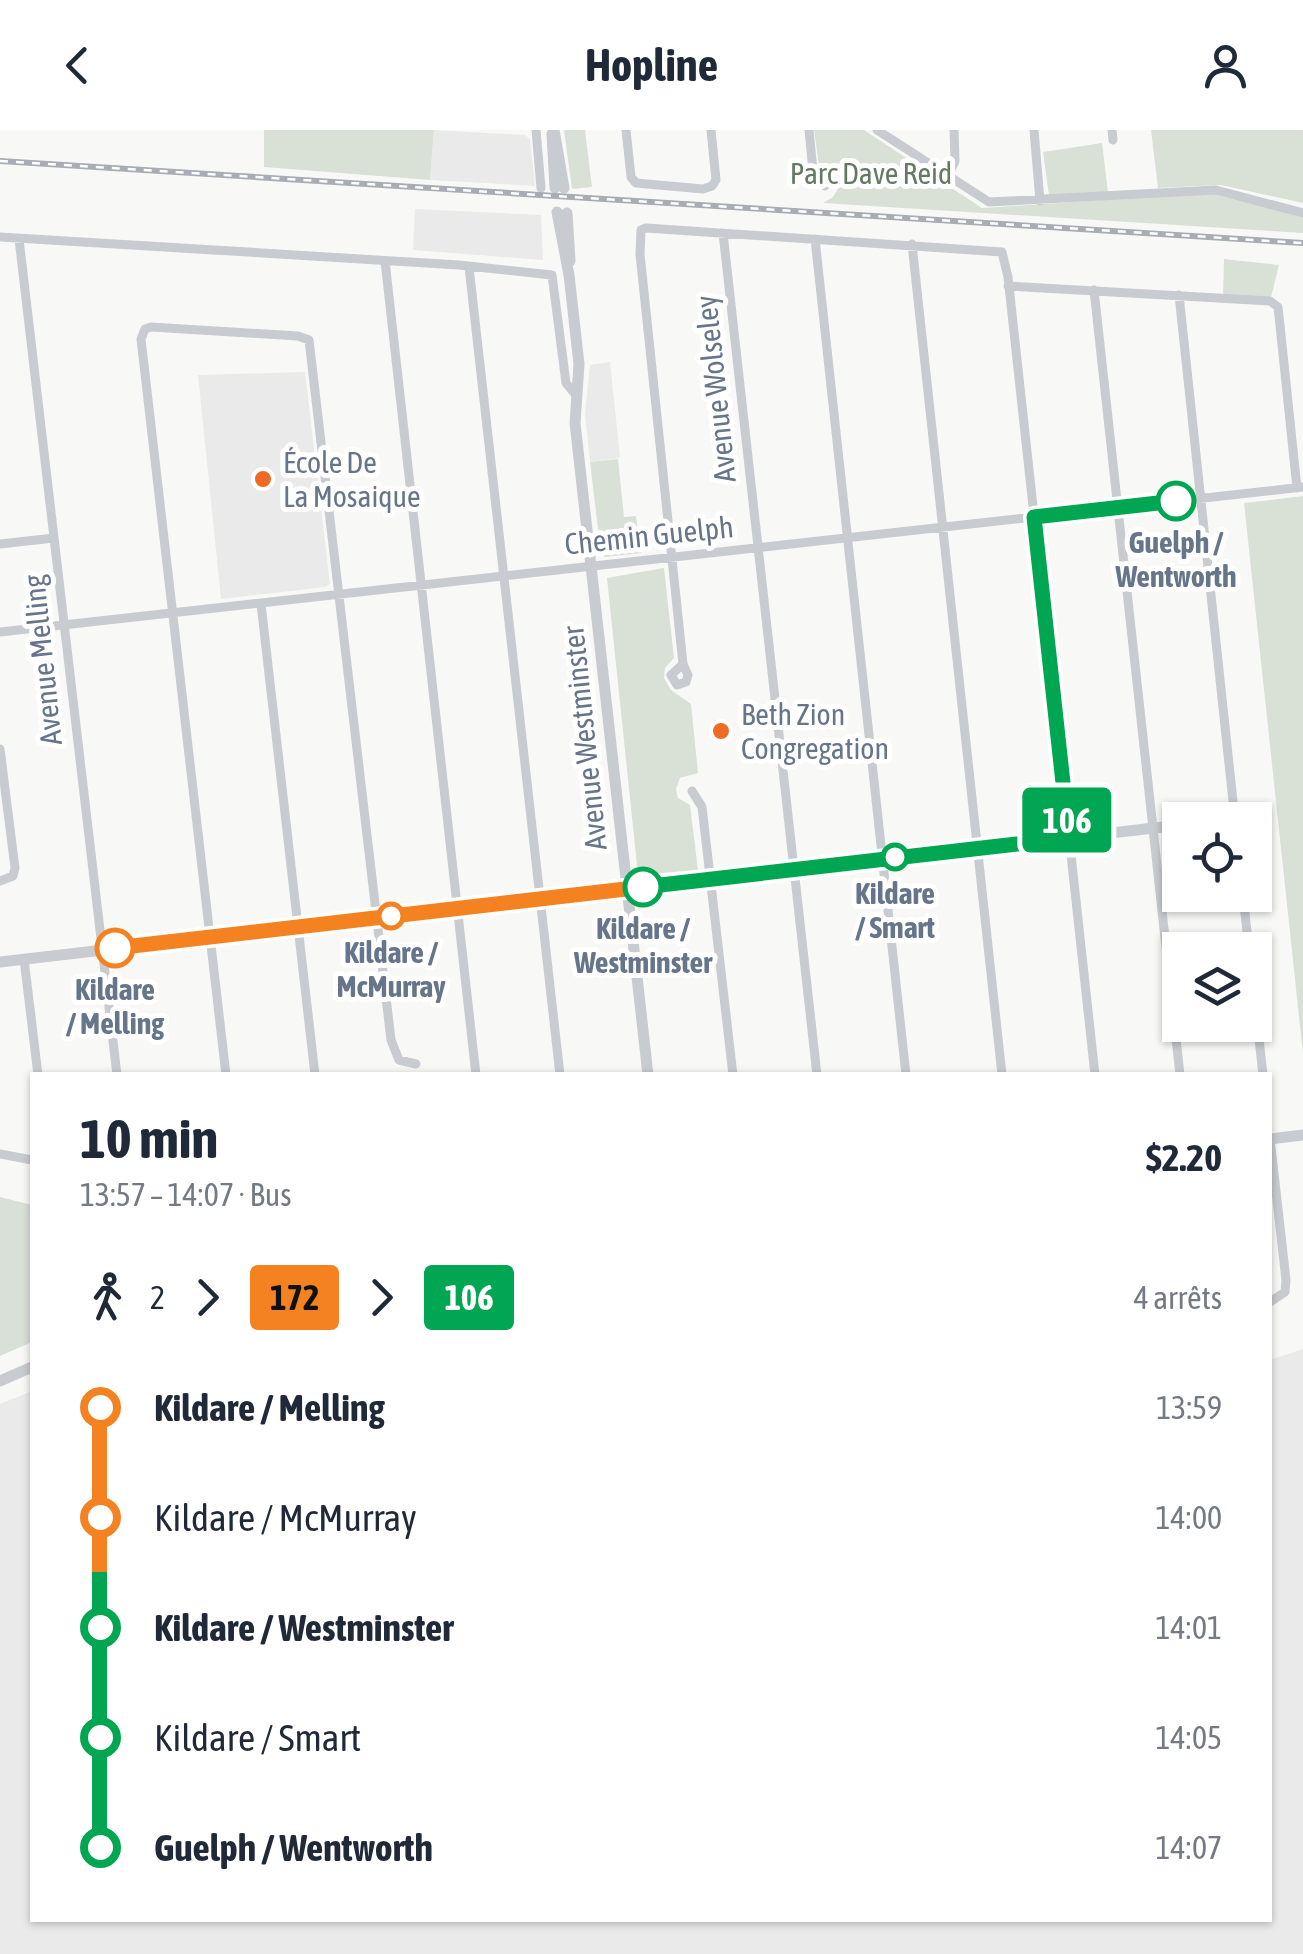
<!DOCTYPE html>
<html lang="fr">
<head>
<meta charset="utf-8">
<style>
  :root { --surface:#fff; --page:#f2f2f3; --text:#1f2937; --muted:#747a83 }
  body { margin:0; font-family:"Asap Condensed",sans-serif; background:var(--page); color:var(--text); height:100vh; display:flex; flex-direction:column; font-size:38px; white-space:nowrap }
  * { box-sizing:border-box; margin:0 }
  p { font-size:32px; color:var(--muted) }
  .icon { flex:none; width:55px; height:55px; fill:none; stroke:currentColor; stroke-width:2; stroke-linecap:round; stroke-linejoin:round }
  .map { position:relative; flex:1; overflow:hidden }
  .drawer { position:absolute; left:30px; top:942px; width:1242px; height:850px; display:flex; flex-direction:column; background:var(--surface); border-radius:0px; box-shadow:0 2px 8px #0004 }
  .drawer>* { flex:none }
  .badge { padding:0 20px; border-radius:8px; font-size:35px; line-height:65px }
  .tools { position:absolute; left:1162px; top:672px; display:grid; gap:20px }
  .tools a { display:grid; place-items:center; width:110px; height:110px; border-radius:0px; background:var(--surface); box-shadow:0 2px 8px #0004; font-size:50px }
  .map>.badge { position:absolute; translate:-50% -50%; box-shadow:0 0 0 5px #fff }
  .legs { display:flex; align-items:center; gap:15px; height:110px; padding:0 50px; font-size:32px }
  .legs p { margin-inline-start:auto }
  .summary { display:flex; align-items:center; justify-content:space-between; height:170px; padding:0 50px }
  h1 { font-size:55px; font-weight:700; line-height:75px }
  ul { padding:0 50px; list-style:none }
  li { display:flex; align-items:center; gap:35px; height:110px; font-size:38px }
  li i { display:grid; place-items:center; width:15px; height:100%; margin:0 12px; background:currentColor }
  li i::after { content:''; width:25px; height:25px; margin:-12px; border:8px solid; border-radius:50%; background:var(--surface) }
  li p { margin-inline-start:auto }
  li:first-child i { background:linear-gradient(#0000 50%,currentColor 0) }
  li:last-child i { background:linear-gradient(currentColor 50%,#0000 0) }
  header { display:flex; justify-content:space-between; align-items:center; height:130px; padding:0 50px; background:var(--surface); font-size:45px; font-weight:700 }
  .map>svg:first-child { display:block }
  .built { fill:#e9eae9 }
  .green { fill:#d9e1d7 }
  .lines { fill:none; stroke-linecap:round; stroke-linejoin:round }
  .minor { stroke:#c8cbcf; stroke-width:9 }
  .tertiary { stroke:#c8cbcf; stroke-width:11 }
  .rail-casing { stroke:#a8adb4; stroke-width:6 }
  .rail { stroke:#fff; stroke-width:2.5; stroke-dasharray:8; stroke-linecap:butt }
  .line-1-casing { stroke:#fff; stroke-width:22 }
  .line-2-casing { stroke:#fff; stroke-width:22 }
  .line-1 { stroke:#f58220; stroke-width:15 }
  .line-2 { stroke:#00a651; stroke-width:15 }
  .poi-dot { fill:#ed6b22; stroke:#fff; stroke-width:4 }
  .stop-2-dot { fill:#fff; stroke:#00a651; stroke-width:5 }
  .stop-1-dot { fill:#fff; stroke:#f58220; stroke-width:5 }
  .labels { text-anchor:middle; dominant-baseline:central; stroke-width:10; stroke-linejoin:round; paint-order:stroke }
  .park-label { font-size:30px; fill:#637a61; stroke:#fff }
  .street-label { font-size:30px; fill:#667589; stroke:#fff }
  .poi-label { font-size:30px; fill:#667589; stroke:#fff; text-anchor:start }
  .stop-label { font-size:30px; font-weight:bold; fill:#667589; stroke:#fff }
</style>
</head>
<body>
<header><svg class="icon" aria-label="back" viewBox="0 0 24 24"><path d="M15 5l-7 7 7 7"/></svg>Hopline<svg class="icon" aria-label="person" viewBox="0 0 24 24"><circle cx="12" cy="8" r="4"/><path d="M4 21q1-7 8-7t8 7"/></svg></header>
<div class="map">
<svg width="1303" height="1824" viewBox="0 0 1303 1824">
  <rect width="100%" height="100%" fill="#f8f9f6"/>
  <path class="built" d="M434,0L525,5L530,9L535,56L430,50Z
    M415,79L541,85L543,130L413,120Z
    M610,232L620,328L590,332L585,284L590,235Z
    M305,242L330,454L325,457L221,469L198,245Z
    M1303,1219V1824H0V1274L32,1261V1790H1270V1230Z"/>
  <path class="green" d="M264,0H434L430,50L264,37Z
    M564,0H585L592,57L572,59Z
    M814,0H864L982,78L1213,63L1303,87V103L823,73L833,67L839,57L836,46L819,36Z
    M1151,0H1303V73L1221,55L1158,58Z
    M1102,13L1108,62L1049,66L1043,22Z
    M1224,129L1279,135L1270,171L1223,168Z
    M618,329L624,387L636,386L641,423L605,427L601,424L590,332Z
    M1303,366V924L1244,373Z
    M664,438L674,528L665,538L664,548L671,560L691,574L698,643L680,648L676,659L678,668L690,675L698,740L638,745L607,448Z
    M0,1067L32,1075V1212L0,1226Z"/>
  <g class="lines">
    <path class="minor" d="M536,0L541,58
      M626,0L631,47L636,53L703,59L712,56L716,50L711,0
      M809,0L813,41L825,56
      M877,0L989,72L1216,60L1303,83
      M1034,0L1040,71
      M1112,0L1113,10
      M948,46L955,31L954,0
      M723,103L817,945
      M0,107L459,135L552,145L566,253L577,266
      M19,109L117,945
      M815,109L906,945
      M912,114L1002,945
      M385,131L476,945
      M469,137L560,945
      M1008,156L1270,171L1278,177L1279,186L1297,358
      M1094,160L1180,945
      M1179,165L1235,690
      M0,414L54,408
      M261,474L315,945
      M0,502L1303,357
      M683,534L671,545L677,555L686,552L688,545L683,534L640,124L641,100L646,98L1002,122L1008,147L1095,945
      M0,619L15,738L13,746L0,751
      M692,661L702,677L733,945
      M1243,765L1249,820
      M24,829L38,945
      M1255,872L1263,945
      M226,945L141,209L145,199L151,197L298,206L309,210L391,910L399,930L416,934
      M1270,1008L1286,1150L1285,1162L1270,1172
      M0,1024L32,1030"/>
    <path class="tertiary" d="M554,0L564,58
      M552,4L555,58
      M557,82L569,145L579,234L575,293L648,945
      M567,83L570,131
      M1219,690L1235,688
      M0,832L1180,695
      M1270,1009L1303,1005
      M0,1251L32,1237"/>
    <defs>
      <path id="rail" d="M0,31L1303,113"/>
    </defs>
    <use href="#rail" class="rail-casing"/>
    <use href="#rail" class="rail"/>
  </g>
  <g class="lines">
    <defs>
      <path id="line-1" d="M115,818L643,757"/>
      <path id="line-2" d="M643,757L1069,708L1034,387L1176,371"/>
    </defs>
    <use href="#line-1" class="line-1-casing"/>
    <use href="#line-2" class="line-2-casing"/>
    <use href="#line-1" class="line-1"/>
    <use href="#line-2" class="line-2"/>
  </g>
  <g class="poi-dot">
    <circle cx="263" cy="349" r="10"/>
    <circle cx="721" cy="601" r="10"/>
  </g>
  <g class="stop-2-dot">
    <circle cx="1176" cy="371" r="18"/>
    <circle cx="895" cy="727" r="12"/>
    <circle cx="643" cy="757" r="18"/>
  </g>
  <g class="stop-1-dot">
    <circle cx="391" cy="786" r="12"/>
    <circle cx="115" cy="818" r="18"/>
  </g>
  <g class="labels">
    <g class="park-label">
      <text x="871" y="43">Parc Dave Reid</text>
    </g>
    <g class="street-label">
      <text transform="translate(715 259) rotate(-96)">Avenue Wolseley</text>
      <text transform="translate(649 405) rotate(-6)">Chemin Guelph</text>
      <text transform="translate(42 530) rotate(-96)">Avenue Melling</text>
      <text transform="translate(584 608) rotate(-96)">Avenue Westminster</text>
    </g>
    <g class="poi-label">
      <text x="283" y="332">École De<tspan x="283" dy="34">La Mosaique</tspan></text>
      <text x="741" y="584">Beth Zion<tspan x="741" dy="34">Congregation</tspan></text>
    </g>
    <g class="stop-label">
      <text x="1176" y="412">Guelph /<tspan x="1176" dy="34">Wentworth</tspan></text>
      <text x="895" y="763">Kildare<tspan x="895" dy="34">/ Smart</tspan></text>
      <text x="643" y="798">Kildare /<tspan x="643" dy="34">Westminster</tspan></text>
      <text x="391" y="822">Kildare /<tspan x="391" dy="34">McMurray</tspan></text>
      <text x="115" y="859">Kildare<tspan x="115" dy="34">/ Melling</tspan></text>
    </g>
  </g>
</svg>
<div class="tools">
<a><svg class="icon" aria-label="locate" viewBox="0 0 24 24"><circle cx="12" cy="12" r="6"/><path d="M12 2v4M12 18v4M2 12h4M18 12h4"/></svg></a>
<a><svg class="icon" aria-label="layers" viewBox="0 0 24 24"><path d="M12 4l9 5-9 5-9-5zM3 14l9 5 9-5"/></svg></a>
</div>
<b class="badge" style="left:1067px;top:690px;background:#00a651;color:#fff">106</b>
<section class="drawer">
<div class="summary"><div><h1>10 min</h1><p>13:57 – 14:07 · Bus</p></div><b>$2.20</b></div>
<div class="legs"><svg class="icon" aria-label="walk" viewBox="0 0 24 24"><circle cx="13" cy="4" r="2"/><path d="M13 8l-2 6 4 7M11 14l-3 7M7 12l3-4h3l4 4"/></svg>2<svg class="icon" aria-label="forward" viewBox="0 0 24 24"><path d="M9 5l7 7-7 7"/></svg><b class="badge" style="background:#f58220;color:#111">172</b><svg class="icon" aria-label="forward" viewBox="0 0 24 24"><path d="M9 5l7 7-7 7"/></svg><b class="badge" style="background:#00a651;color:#fff">106</b><p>4 arrêts</p></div>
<ul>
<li><i style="color:#f58220"></i><b>Kildare / Melling</b><p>13:59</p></li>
<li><i style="color:#f58220"></i><span>Kildare / McMurray</span><p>14:00</p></li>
<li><i style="color:#00a651"></i><b>Kildare / Westminster</b><p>14:01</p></li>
<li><i style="color:#00a651"></i><span>Kildare / Smart</span><p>14:05</p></li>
<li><i style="color:#00a651"></i><b>Guelph / Wentworth</b><p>14:07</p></li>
</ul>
</section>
</div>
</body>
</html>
